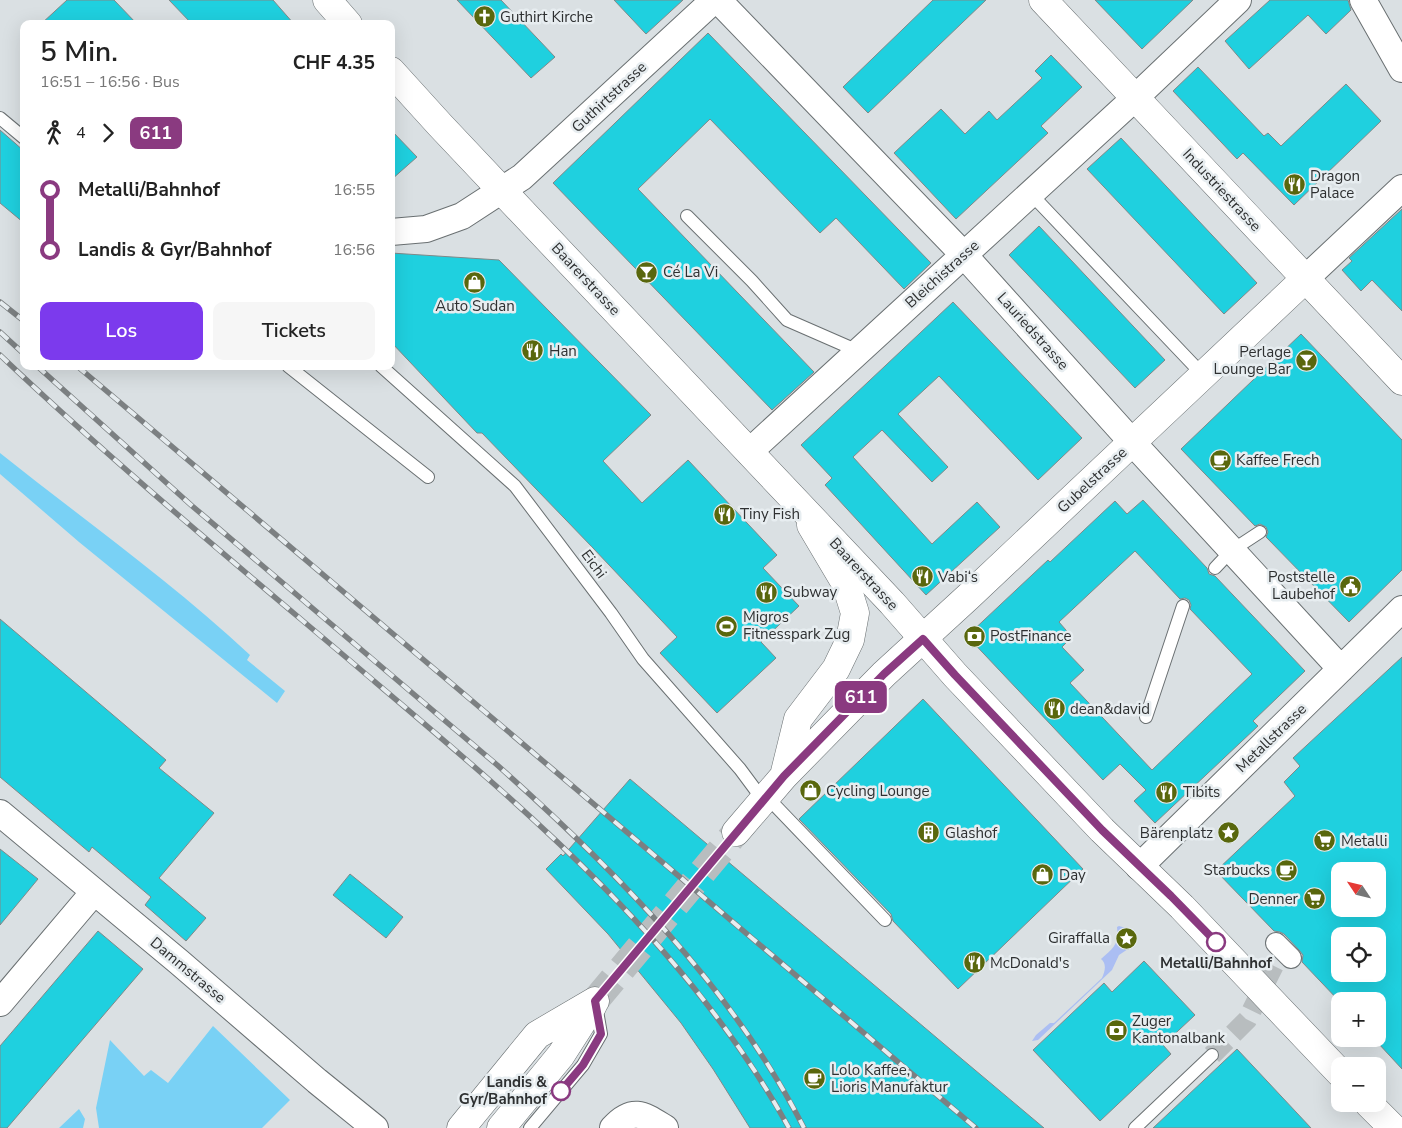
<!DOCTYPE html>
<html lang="de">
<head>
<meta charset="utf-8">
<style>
  :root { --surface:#fff; --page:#f6f6f6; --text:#222; --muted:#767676; --accent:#7c3aed }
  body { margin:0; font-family:"Nunito Sans",sans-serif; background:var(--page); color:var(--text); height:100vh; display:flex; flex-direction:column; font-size:19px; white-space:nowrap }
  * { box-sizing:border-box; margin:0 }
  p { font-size:16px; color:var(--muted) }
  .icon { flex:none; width:28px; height:28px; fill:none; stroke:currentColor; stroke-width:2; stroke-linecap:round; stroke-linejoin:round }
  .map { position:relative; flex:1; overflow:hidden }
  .details { position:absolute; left:20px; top:20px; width:375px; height:350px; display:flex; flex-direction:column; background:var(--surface); border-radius:10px; box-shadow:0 5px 20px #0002 }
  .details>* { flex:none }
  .badge { padding:0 10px; border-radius:8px; font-size:18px; line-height:32px }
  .needle { width:32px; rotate:305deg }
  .controls { position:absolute; left:1331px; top:862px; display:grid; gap:10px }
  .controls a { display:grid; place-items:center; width:55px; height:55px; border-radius:10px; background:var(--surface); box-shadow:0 5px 20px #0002; font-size:25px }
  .map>.badge { position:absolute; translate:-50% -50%; box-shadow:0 0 0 2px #fff }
  .legs { display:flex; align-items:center; gap:8px; height:55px; padding:0 20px; font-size:16px }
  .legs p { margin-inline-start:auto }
  .overview { display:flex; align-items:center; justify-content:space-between; height:85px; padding:0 20px }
  h1 { font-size:28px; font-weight:600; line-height:38px }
  .cta { display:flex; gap:10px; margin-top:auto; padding:10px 20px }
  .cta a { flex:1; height:58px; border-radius:10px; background:var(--accent); color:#fff; font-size:20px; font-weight:600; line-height:58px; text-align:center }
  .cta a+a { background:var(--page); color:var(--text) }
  ul { padding:0 20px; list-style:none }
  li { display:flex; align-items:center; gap:18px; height:60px; font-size:19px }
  li i { display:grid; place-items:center; width:8px; height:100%; margin:0 6px; background:currentColor }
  li i::after { content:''; width:12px; height:12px; margin:-6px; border:4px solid; border-radius:50%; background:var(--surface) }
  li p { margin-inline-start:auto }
  li:first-child i { background:linear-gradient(#0000 50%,currentColor 0) }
  li:last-child i { background:linear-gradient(currentColor 50%,#0000 0) }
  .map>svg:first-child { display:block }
  .green { fill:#79d1f5 }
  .water { fill:#abbef3 }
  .building { fill:#1fd0df; stroke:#818888; fill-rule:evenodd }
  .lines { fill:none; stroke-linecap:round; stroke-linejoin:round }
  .pedestrian-tunnel { stroke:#b8bdbf; stroke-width:20; stroke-dasharray:20 10; stroke-linecap:butt }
  .tertiary-tunnel { stroke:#b8bdbf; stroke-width:28; stroke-dasharray:28 14; stroke-linecap:butt }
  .service-casing { stroke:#6a7072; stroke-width:14 }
  .pedestrian-casing { stroke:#6a7072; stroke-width:22 }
  .minor-casing { stroke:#6a7072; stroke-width:28 }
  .tertiary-casing { stroke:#6a7072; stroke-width:29 }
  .secondary-casing { stroke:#6a7072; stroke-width:29 }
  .service { stroke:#fff; stroke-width:12 }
  .pedestrian { stroke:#fff; stroke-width:20 }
  .minor { stroke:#fff; stroke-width:26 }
  .tertiary { stroke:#fff; stroke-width:28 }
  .secondary { stroke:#fff; stroke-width:28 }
  .rail-casing { stroke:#7c8082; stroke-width:5.5 }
  .rail { stroke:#e7edf0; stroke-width:4; stroke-dasharray:11; stroke-linecap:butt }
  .line-1-casing { stroke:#fff; stroke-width:11 }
  .line-1 { stroke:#8a3a80; stroke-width:8 }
  .stop-1-dot { fill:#fff; stroke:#8a3a80; stroke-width:2.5 }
  .labels { text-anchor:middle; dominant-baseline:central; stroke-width:5; stroke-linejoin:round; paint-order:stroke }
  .poi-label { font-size:15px; fill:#2e3031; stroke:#e7edf0; text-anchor:start }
  .street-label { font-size:15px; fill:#2e3031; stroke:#e7edf0 }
  .stop-label { font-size:15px; font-weight:bold; fill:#2e3031; stroke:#e7edf0 }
</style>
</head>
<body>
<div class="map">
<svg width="1402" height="1128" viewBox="0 0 1402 1128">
  <rect width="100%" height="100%" fill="#dae0e3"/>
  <path class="green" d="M0,453C84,520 172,582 250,655L247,660L285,691L277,703L79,542L0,474Z
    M213,1026L290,1100L262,1128H99L96,1108L110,1040L144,1076L151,1070L168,1083Z
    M79,1109L85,1119L83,1128H59Z"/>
  <path class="water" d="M1119,926L1126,928L1132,932V943L1128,949L1119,955L1112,970L1038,1040L1032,1041L1036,1035L1050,1023H1054L1102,978C1105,971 1107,964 1101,959C1114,947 1119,945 1117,927Z"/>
  <path class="building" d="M67,0H114L137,24H41Z
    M169,0H273L294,24H192Z
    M457,0H501L555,57L531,78Z
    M614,0H683L646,34Z
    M933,0H986L868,113L843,87Z
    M1095,0H1193L1142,49Z
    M1270,0H1348L1351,10L1326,34L1308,15L1249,69L1225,41Z
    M708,33L931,263L904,289L836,218L820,233L710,119L638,189L814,372L772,410L553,183Z
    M1051,55L1082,87L1041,126L1048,133L956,219L894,153L941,109L965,134L989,111L997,120L1042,78L1035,71Z
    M1198,67L1264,136L1268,133L1281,146L1346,84L1381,121L1294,205L1243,153L1237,159L1173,91Z
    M0,130L24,151V223L0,203Z
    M391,130L417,157L391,180Z
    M1121,138L1257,283L1224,314L1087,169Z
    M1402,209V311L1372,280L1361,291L1342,270L1352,261L1349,258Z
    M1039,226L1165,360L1135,388L1009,255Z
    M391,253L499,260L651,415L603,461L642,503L688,460L777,555L763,568L799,606L761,642L776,658L717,713L660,653L677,637L593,548L482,433H477L391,342Z
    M953,302L1082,438L1038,480L939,376L898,414L948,467L932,482L882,430L853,457L932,544L977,502L1000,527L926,595L825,485L832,478L801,445Z
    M1301,334L1402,440V570L1349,622L1266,537L1268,532L1266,527L1260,524L1255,526L1181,449Z
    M1143,500L1207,568L1209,574L1215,576L1305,671L1253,721L1258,726L1155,823L1134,801L1146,790L1120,764L1103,780L967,636L1048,560L1050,562L1115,501L1127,514ZM1135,551L1180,599L1185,598L1189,600L1191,605L1190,609L1252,674L1152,770L1070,683L1084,670L1062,647L1072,637L1059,622Z
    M0,619L166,760L159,768L214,813L159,878L206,918L186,941L145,905L151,897L92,847L89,852L0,777Z
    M1402,657V1069L1378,1043V1001L1340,1002L1302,962L1303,955L1299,950L1284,934L1280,932L1274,931L1216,871L1295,796L1284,782L1300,766L1293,758ZM1340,871H1378V909H1340ZM1340,936H1378V974H1340Z
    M923,699L1083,869L958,989L893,921L891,914L799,819Z
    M630,779L950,1049L1044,1128H750L713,1069L681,1023L608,934L546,869L561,854L563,856Z
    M0,849L38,879L0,925Z
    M350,874L403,917L386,938L333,895Z
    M98,931L143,969L7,1128H0V1046Z
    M1144,961L1195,1015L1163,1045L1171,1054L1100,1121L1033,1050L1104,983L1112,992Z
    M1237,1049L1311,1128H1153Z"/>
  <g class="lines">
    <path class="pedestrian-tunnel" d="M1212,1055L1247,1020L1282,949"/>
    <path class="tertiary-tunnel" d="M595,1001L736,832"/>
    <defs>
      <path id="service" d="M0,118L24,138
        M1031,194L1203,375
        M687,216L752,281L787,320L858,351
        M288,366L428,477
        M381,366L515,486L611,613L643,659L740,769L763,800
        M1215,568L1231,551L1260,532
        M1146,717L1183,606
        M766,796L885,920
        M530,1128L583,1065L601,1034L596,1005
        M1135,1128L1212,1055"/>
      <path id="pedestrian" d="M1276,943L1291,958"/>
      <path id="minor" d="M718,0L963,254L1132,442L1341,669
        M1363,0L1402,69
        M391,232L426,229L462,216L522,177L714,0
        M1305,279L1402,188
        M749,452L1136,97L1238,0
        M0,813L179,962L317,1081L375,1128
        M1139,867L1402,609
        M0,1003L94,892
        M613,1128C633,1106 644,1115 665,1128"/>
      <path id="tertiary" d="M1043,0L1402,381
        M784,776L798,719L836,669L850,640L855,613L846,584L811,525
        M736,832L784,776L884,674L968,597L1305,279
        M461,1128L537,1035L595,1001
        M501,1128L561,1055L593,1005"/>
      <path id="secondary" d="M327,0L348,24
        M391,71L440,125L892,603L955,675L1102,830L1182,907L1340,1073
        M1369,1104L1393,1128"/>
    </defs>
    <use href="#service" class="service-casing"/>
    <use href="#pedestrian" class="pedestrian-casing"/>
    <use href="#minor" class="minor-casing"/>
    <use href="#tertiary" class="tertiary-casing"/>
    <use href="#secondary" class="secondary-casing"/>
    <use href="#service" class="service"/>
    <use href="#pedestrian" class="pedestrian"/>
    <use href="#minor" class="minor"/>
    <use href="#tertiary" class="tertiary"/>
    <use href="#secondary" class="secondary"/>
    <defs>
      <path id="rail" d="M0,302L24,321
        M0,332L24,354
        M0,355C120,469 248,574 374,681C529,812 690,948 789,1128
        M37,366L191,505L496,764C612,867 733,988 804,1128
        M77,366L976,1128"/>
    </defs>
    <use href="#rail" class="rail-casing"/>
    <use href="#rail" class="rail"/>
  </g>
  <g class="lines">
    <defs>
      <path id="line-1" d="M561,1091L583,1065L601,1034L595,1001L784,776L884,674L923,639L955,675L1102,830L1171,896L1216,942"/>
    </defs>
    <use href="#line-1" class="line-1-casing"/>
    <use href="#line-1" class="line-1"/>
  </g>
  <defs>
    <symbol id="church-disc" viewBox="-11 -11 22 22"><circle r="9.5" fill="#59670d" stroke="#e7edf0"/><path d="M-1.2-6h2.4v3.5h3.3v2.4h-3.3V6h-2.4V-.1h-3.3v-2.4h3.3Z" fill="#fff"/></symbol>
    <symbol id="restaurant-disc" viewBox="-11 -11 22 22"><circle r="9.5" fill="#59670d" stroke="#e7edf0"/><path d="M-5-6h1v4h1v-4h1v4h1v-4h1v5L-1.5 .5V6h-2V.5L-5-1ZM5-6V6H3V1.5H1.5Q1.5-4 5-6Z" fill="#fff"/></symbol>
    <symbol id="bar-disc" viewBox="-11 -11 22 22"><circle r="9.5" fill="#59670d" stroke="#e7edf0"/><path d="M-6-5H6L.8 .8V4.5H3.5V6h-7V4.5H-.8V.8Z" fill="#fff"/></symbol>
    <symbol id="shop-disc" viewBox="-11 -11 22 22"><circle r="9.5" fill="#59670d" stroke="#e7edf0"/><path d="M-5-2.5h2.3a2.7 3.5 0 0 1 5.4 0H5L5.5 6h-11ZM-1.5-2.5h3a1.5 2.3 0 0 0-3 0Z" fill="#fff"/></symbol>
    <symbol id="cafe-disc" viewBox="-11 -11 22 22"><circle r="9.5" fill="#59670d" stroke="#e7edf0"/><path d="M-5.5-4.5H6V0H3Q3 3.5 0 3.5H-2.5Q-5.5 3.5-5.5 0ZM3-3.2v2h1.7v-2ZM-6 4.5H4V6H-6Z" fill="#fff"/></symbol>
    <symbol id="civic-disc" viewBox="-11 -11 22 22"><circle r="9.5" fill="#59670d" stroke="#e7edf0"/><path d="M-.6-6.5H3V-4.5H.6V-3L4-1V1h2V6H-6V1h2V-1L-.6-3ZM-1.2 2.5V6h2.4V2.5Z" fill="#fff"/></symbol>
    <symbol id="stadium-disc" viewBox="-11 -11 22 22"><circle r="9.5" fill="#59670d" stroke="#e7edf0"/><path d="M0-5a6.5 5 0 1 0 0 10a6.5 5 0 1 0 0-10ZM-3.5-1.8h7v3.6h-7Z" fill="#fff"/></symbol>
    <symbol id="bank-disc" viewBox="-11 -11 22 22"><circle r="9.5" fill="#59670d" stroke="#e7edf0"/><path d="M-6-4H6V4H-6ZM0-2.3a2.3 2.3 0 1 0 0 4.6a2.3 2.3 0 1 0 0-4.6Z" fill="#fff"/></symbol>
    <symbol id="building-disc" viewBox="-11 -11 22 22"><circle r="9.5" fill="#59670d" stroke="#e7edf0"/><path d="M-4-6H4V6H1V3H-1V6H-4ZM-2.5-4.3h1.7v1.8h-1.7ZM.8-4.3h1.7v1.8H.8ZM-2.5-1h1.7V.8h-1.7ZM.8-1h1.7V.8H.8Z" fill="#fff"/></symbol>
    <symbol id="sight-disc" viewBox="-11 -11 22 22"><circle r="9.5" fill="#59670d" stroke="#e7edf0"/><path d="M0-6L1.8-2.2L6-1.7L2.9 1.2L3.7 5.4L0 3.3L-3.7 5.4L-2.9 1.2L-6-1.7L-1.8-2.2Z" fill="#fff"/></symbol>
    <symbol id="supermarket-disc" viewBox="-11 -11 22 22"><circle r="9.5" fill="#59670d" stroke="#e7edf0"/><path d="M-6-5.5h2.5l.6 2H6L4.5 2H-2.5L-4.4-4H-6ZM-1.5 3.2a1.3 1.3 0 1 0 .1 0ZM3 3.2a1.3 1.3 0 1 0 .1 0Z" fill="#fff"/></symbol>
  </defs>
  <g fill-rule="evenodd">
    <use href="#church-disc" x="472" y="4" width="25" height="25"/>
    <use href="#restaurant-disc" x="1282" y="172" width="25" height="25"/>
    <use href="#bar-disc" x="634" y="260" width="25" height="25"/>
    <use href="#shop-disc" x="462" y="270" width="25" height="25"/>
    <use href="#restaurant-disc" x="520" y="338" width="25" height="25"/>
    <use href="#bar-disc" x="1294" y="348" width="25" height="25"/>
    <use href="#cafe-disc" x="1208" y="448" width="25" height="25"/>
    <use href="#restaurant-disc" x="712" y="502" width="25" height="25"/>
    <use href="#restaurant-disc" x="910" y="564" width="25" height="25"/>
    <use href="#civic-disc" x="1338" y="574" width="25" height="25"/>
    <use href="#restaurant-disc" x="754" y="580" width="25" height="25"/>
    <use href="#stadium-disc" x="714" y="614" width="25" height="25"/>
    <use href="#bank-disc" x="962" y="624" width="25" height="25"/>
    <use href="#restaurant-disc" x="1042" y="696" width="25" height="25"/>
    <use href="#shop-disc" x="798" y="778" width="25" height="25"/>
    <use href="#restaurant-disc" x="1154" y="780" width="25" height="25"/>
    <use href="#building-disc" x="916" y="820" width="25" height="25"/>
    <use href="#sight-disc" x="1216" y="820" width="25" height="25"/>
    <use href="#supermarket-disc" x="1312" y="828" width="25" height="25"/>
    <use href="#cafe-disc" x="1274" y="858" width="25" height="25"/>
    <use href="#shop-disc" x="1030" y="862" width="25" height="25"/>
    <use href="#supermarket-disc" x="1302" y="886" width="25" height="25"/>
    <use href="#sight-disc" x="1114" y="926" width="25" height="25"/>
    <use href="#restaurant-disc" x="962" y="950" width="25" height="25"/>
    <use href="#bank-disc" x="1104" y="1018" width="25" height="25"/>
    <use href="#cafe-disc" x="802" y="1066" width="25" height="25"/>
  </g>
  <g class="stop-1-dot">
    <circle cx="1216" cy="942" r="9"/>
    <circle cx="561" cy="1091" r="9"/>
  </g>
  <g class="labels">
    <g class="poi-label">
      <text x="500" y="17">Guthirt Kirche</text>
      <text x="1310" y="176">Dragon<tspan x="1310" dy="17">Palace</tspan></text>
      <text x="663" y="272">Cé La Vi</text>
      <text x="475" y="306" text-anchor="middle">Auto Sudan</text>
      <text x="549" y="351">Han</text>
      <text x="1291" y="352" text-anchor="end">Perlage<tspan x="1291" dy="17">Lounge Bar</tspan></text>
      <text x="1236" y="460">Kaffee Frech</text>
      <text x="740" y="514">Tiny Fish</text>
      <text x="938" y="577">Vabi‘s</text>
      <text x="1335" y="577" text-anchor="end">Poststelle<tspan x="1335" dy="17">Laubehof</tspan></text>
      <text x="783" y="592">Subway</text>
      <text x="743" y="617">Migros<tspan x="743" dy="17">Fitnesspark Zug</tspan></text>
      <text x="990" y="636">PostFinance</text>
      <text x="1070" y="709">dean&amp;david</text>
      <text x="826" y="791">Cycling Lounge</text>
      <text x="1183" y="792">Tibits</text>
      <text x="945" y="833">Glashof</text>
      <text x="1213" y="833" text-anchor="end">Bärenplatz</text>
      <text x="1341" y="841">Metalli</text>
      <text x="1270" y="870" text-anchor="end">Starbucks</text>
      <text x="1059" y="875">Day</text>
      <text x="1298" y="899" text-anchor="end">Denner</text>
      <text x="1110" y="938" text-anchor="end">Giraffalla</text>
      <text x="990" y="963">McDonald's</text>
      <text x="1132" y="1021">Zuger<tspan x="1132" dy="17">Kantonalbank</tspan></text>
      <text x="831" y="1070">Lolo Kaffee,<tspan x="831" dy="17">Lioris Manufaktur</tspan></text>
    </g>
    <g class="street-label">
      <text transform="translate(609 97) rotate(-43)">Guthirtstrasse</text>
      <text transform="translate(1222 190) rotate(47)">Industriestrasse</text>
      <text transform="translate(942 274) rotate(-42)">Bleichistrasse</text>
      <text transform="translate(586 279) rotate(47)">Baarerstrasse</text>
      <text transform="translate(1033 331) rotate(48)">Lauriedstrasse</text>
      <text transform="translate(1092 480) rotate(-43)">Gubelstrasse</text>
      <text transform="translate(594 564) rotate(53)">Eichi</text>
      <text transform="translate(864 574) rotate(47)">Baarerstrasse</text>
      <text transform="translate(1271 738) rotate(-44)">Metallstrasse</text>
      <text transform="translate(188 970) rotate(40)">Dammstrasse</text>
    </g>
    <g class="stop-label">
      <text x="1216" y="963">Metalli/Bahnhof</text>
      <text x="547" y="1082" text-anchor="end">Landis &amp;<tspan x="547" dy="17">Gyr/Bahnhof</tspan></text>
    </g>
  </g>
</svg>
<div class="controls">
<a><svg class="needle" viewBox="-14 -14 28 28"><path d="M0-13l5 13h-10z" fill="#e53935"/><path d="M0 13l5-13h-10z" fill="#767676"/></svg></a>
<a><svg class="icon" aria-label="locate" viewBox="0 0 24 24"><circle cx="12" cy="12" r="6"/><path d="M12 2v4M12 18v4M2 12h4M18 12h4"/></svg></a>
<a>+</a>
<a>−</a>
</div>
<b class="badge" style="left:861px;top:697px;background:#8a3a80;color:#fff">611</b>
<section class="details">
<div class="overview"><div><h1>5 Min.</h1><p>16:51 – 16:56 · Bus</p></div><b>CHF 4.35</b></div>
<div class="legs"><svg class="icon" aria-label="walk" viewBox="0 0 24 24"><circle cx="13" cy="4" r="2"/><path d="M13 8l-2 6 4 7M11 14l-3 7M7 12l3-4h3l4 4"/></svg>4<svg class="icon" aria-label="forward" viewBox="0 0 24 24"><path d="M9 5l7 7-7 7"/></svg><b class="badge" style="background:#8a3a80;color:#fff">611</b></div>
<ul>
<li><i style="color:#8a3a80"></i><b>Metalli/Bahnhof</b><p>16:55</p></li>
<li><i style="color:#8a3a80"></i><b>Landis &amp; Gyr/Bahnhof</b><p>16:56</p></li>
</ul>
<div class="cta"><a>Los</a><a>Tickets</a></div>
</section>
</div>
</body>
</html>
